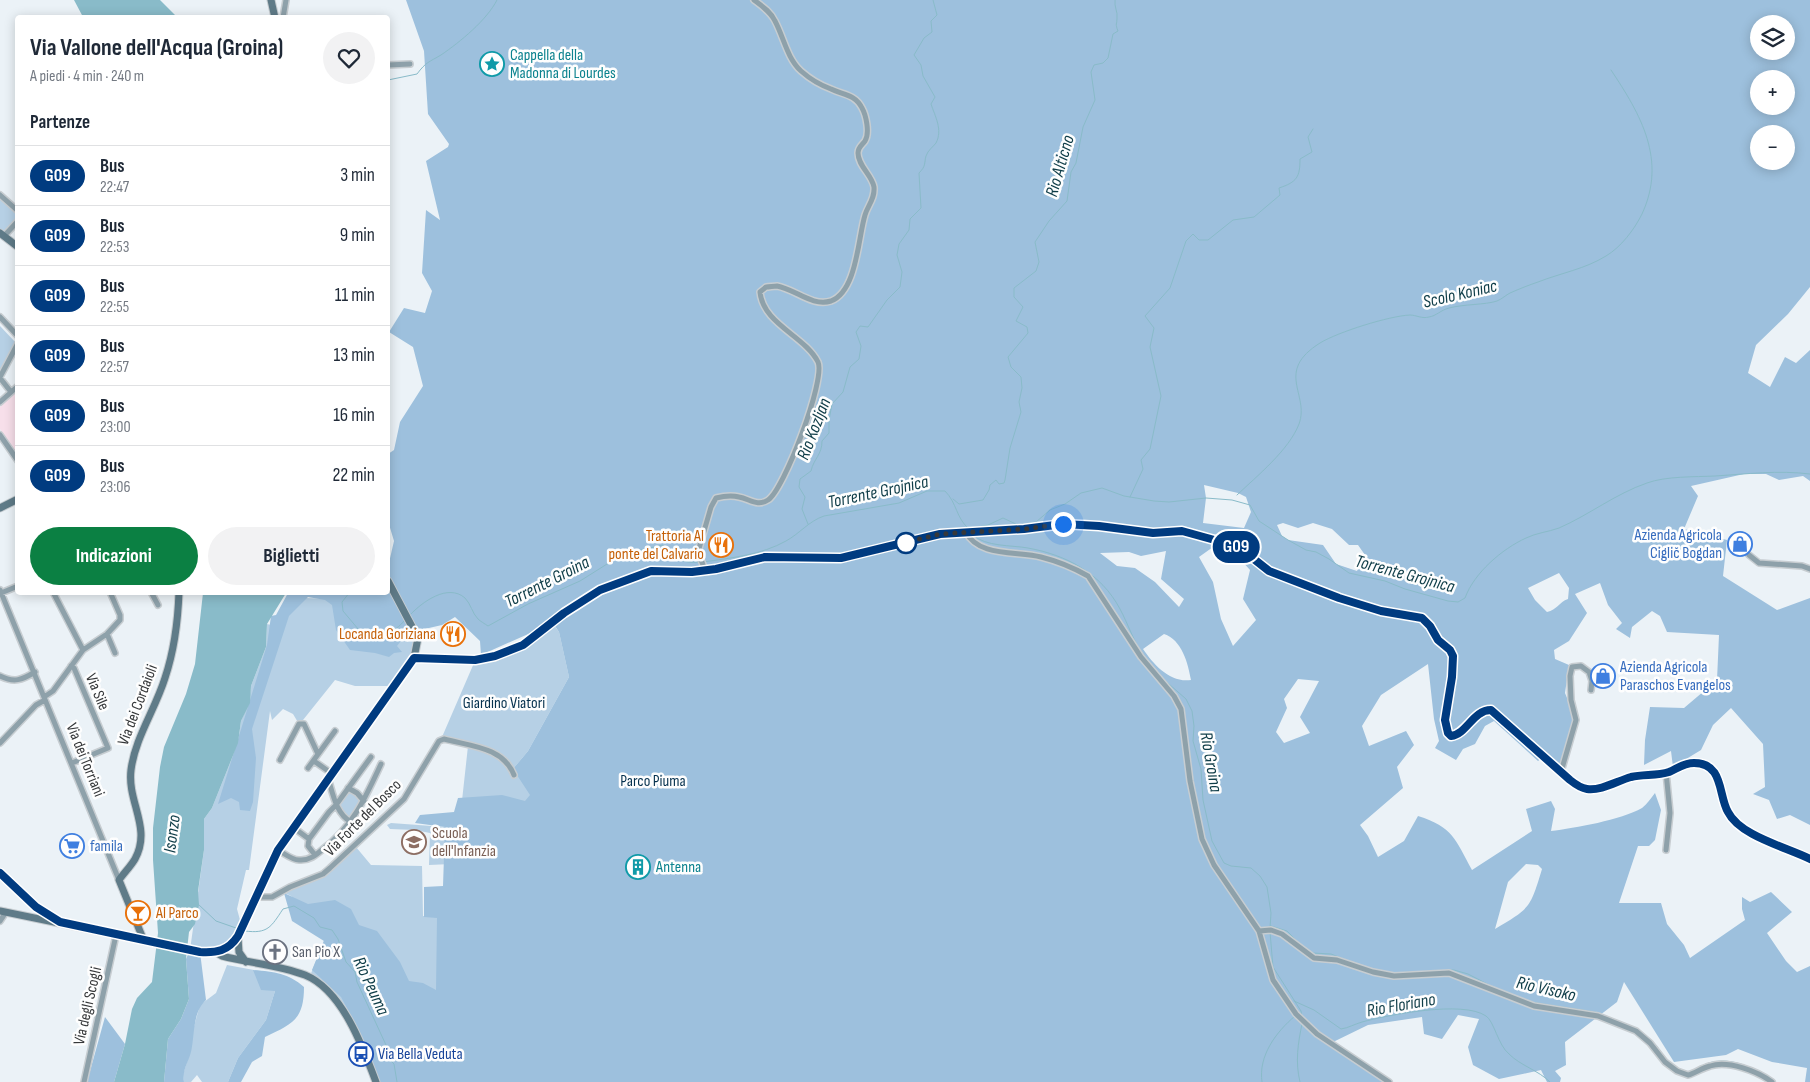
<!DOCTYPE html>
<html lang="it">
<head>
<meta charset="utf-8">
<style>
  :root { --surface:#fff; --page:#f2f2f3; --text:#1f2937; --muted:#747a83; --line:#e0e1e3; --accent:#0b8043 }
  body { margin:0; font-family:"Sofia Sans Condensed",sans-serif; background:var(--page); color:var(--text); height:100vh; display:flex; flex-direction:column; font-size:19px; white-space:nowrap }
  * { box-sizing:border-box; margin:0 }
  p { font-size:16px; color:var(--muted) }
  .icon { flex:none; width:28px; height:28px; fill:none; stroke:currentColor; stroke-width:2; stroke-linecap:round; stroke-linejoin:round }
  .map { position:relative; flex:1; overflow:hidden }
  .side { position:absolute; left:15px; top:15px; width:375px; height:580px; display:flex; flex-direction:column; background:var(--surface); border-radius:5px; box-shadow:0 2px 12px #0003 }
  .side>* { flex:none }
  .badge { padding:0 10px; border-radius:16px; font-size:18px; line-height:32px }
  .fabs { position:absolute; left:1750px; top:15px; display:grid; gap:10px }
  .fabs a { display:grid; place-items:center; width:45px; height:45px; border-radius:50%; background:var(--surface); box-shadow:0 2px 12px #0003; font-size:25px }
  .you { position:absolute; width:25px; height:25px; margin:-12px; border:4px solid #fff; border-radius:50%; background:#1a73e8; box-shadow:0 0 0 8px #1a73e833 }
  .map>.badge { position:absolute; translate:-50% -50%; box-shadow:0 0 0 2px #fff }
  h2 { padding:0 15px; font-size:19px; line-height:45px }
  .round { display:grid; place-items:center; flex:none; width:52px; height:52px; border-radius:26px; background:var(--page) }
  .summary { display:flex; align-items:center; justify-content:space-between; height:85px; padding:0 15px }
  h1 { font-size:24px; font-weight:700; line-height:38px }
  .cta { display:flex; gap:10px; margin-top:auto; padding:10px 15px }
  .cta a { flex:1; height:58px; border-radius:30px; background:var(--accent); color:#fff; font-size:20px; font-weight:700; line-height:58px; text-align:center }
  .cta a+a { background:var(--page); color:var(--text) }
  ul { padding:0; list-style:none }
  li { display:flex; align-items:center; gap:15px; height:60px; padding:0 15px; border-top:1px solid var(--line) }
  li div { flex:1 }
  li b { display:block; font-size:19px }
  li em { font-style:normal }
  li .badge { min-width:55px; font-weight:700; text-align:center }
  .map>svg:first-child { display:block }
  .education { fill:#f7dfea }
  .green { fill:#b6d0e5 }
  .forest { fill:#9dc0dd; fill-rule:evenodd }
  .water { fill:#89bbc9 }
  .lines { fill:none; stroke-linecap:round; stroke-linejoin:round }
  .stream { stroke:#89bbc9; stroke-width:1 }
  .street-casing { stroke:#c7cdd1; stroke-width:8 }
  .secondary-casing { stroke:#c7cdd1; stroke-width:9 }
  .street { stroke:#8ea1aa; stroke-width:5 }
  .secondary { stroke:#5f7b88; stroke-width:7 }
  .line-casing { stroke:#fff; stroke-width:11 }
  .line { stroke:#003b80; stroke-width:8 }
  .walk { stroke:#36383a; stroke-width:5; stroke-dasharray:0 9 }
  .stop-dot { fill:#fff; stroke:#003b80; stroke-width:2.5 }
  .labels { text-anchor:middle; dominant-baseline:central; stroke-width:5; stroke-linejoin:round; paint-order:stroke }
  .culture-label { font-size:16px; fill:#0d838f; stroke:#fefefe; text-anchor:start }
  .shop-label { font-size:16px; fill:#366cbe; stroke:#fefefe; text-anchor:start }
  .food-label { font-size:16px; fill:#c56008; stroke:#fefefe; text-anchor:end }
  .street-label { font-size:16px; fill:#36383a; stroke:#fefefe }
  .park-label { font-size:16px; fill:#05314e; stroke:#fefefe }
  .education-label { font-size:16px; fill:#785e54; stroke:#fefefe; text-anchor:start }
  .worship-label { font-size:16px; fill:#5b616d; stroke:#fefefe; text-anchor:start }
  .transit-label { font-size:16px; fill:#164399; stroke:#fefefe; text-anchor:start }
  .water-label { font-size:18px; font-style:italic; fill:#0f3d48; stroke:#fefefe }
</style>
</head>
<body>
<div class="map">
<svg width="1810" height="1082" viewBox="0 0 1810 1082">
  <rect width="100%" height="100%" fill="#ebf2f7"/>
  <path class="education" d="M17,390V455L0,429V407Z"/>
  <path class="green" d="M0,196L17,211L18,221L4,236L0,233Z
    M0,326L16,343L0,373Z
    M692,572L380,1082L343,1004L333,992L310,976L326,935L291,896L285,893L297,884L313,879L356,847L371,865L422,866L423,916L458,917L496,862L429,865L430,833L415,830L390,829L387,825L391,823L459,828L468,746L442,737L474,663L497,659L530,645L554,625L559,632L569,677L528,751L513,769Z
    M306,598L331,599L393,640L407,633L414,639C412,658 403,670 392,686H355L335,680L303,720L304,724H299L293,714L283,709L272,720L270,711L249,870H246L237,909L240,920L230,943L218,949L190,950L204,850V819L212,808L238,743L241,721L249,703L251,686L266,647L267,624L271,625Z
    M347,792L355,794L363,802L351,820L347,819L338,806Z
    M227,965L254,970L275,991L266,1020L238,1058L228,1082H202L197,1075L191,1082H184L183,1074L191,1050V1037L200,1005L216,993Z"/>
  <path class="forest" d="M406,0H1810V287L1788,314L1756,345L1748,373L1770,387L1785,357L1796,363L1810,350V481L1803,476L1779,480L1766,474H1744L1691,486L1698,496L1684,529L1727,540L1723,576L1777,610L1810,598V825L1790,815L1777,819L1769,800L1753,794L1765,787L1763,744L1731,708L1713,725L1701,750L1673,767L1671,751L1644,765L1645,740L1650,707L1684,708L1717,680L1719,635L1667,632L1660,616L1652,611L1632,627L1630,638L1616,629L1622,623L1608,605L1600,583L1575,594L1587,613L1569,641L1554,650L1555,659L1569,665L1565,693L1574,715L1568,742L1559,767L1541,759L1538,761L1494,721L1485,726L1475,744L1463,749L1456,760L1435,748L1439,741L1434,719L1428,664L1381,695L1362,726L1369,746L1406,731L1414,745L1397,767L1403,788L1360,825L1368,836L1378,857L1404,841L1418,816C1453,827 1455,839 1472,870L1532,831L1526,809L1551,801L1555,809L1551,831C1575,828 1621,820 1642,808C1647,804 1651,798 1655,793L1661,810L1655,840L1649,846H1638L1619,903H1661L1667,924L1684,945L1690,958L1745,920L1742,909V897L1750,902L1771,892L1792,912L1767,933L1786,961L1797,972L1810,966V1082H1805L1807,1068L1772,1062L1738,1049L1726,1055L1674,1062L1624,982L1617,1002L1565,1042L1566,1065L1555,1071L1561,1078L1560,1082H1547L1541,1070L1499,1079L1473,1065L1468,1047L1479,1019L1458,1015L1442,1039L1424,1034L1422,1017L1368,1025L1329,1044L1381,1077L1382,1082H380L358,1029L341,997L312,970L324,941L292,921L284,893L308,904L335,900L351,909L359,925L377,931L400,962L409,981L423,983L436,990L437,918L424,917V887L443,886L445,827L415,823L420,815L454,812L458,798L502,795L525,801L530,795L513,769L528,751L569,677L559,632L553,623L481,655L480,641L455,617L442,625L407,633L397,646L402,652L394,653L389,657L375,653L350,650L336,630L332,605L325,600L308,597L289,616L252,729L256,758L253,802L250,811L240,810L239,802L231,798L218,804L267,645L271,616L276,615L288,593L388,592V567L394,541L388,521V454L394,450L400,422L423,386L413,347L389,332L404,308L425,313L432,291L422,273L426,210L440,220L426,161L448,147L449,144L428,114L424,51ZM1759,24H1786V51H1759ZM1759,79H1786V106H1759ZM1759,134H1786V161H1759ZM1204,485L1238,493L1246,497L1251,512L1244,528L1203,523L1206,498ZM1283,523L1298,528L1313,523L1332,529L1349,545H1358L1365,555L1357,571L1336,564L1323,545L1288,540L1282,536L1277,525ZM1213,547L1232,550L1250,570L1243,599L1256,620L1233,646L1221,619L1213,582L1199,557ZM1166,551L1161,579L1184,599L1179,607L1155,582L1135,568L1117,566L1100,553L1129,552L1141,556ZM1559,573L1569,588L1568,599C1559,602 1557,610 1547,612L1535,600L1528,588ZM1164,634C1182,640 1188,663 1191,680C1170,683 1154,665 1143,649ZM1298,679L1319,681L1300,717L1310,733L1284,743L1276,732L1287,708L1284,699ZM1526,864L1538,865L1542,869C1530,909 1530,908 1495,929L1508,882Z
    M190,950L200,952L206,1000C192,1013 195,1035 191,1052C188,1063 182,1070 184,1082H164L168,1039L181,1019L189,999L186,959Z
    M253,970C274,972 288,973 304,987C304,1020 292,1024 265,1037L262,1056L252,1062L241,1082H228L238,1058L266,1020L275,991L261,990Z
    M105,1017L125,1044L114,1082H87Z"/>
  <path class="water" d="M74,0H160L177,17H83Z
    M203,593H286L267,624L266,647L251,686L250,703L241,721L238,743L212,808L204,819V850L198,891L199,905L195,924L189,932L186,959L189,999L181,1019L168,1039L164,1082H114L125,1044L132,1009L137,998L152,982L158,933L153,860V828L160,767L164,747L186,694L195,664Z"/>
  <g class="lines">
    <path class="stream" d="M388,80L417,74C426,62 429,62 441,55C460,42 487,20 497,0
      M1237,495C1257,476 1289,450 1299,424C1310,394 1274,372 1320,343C1338,332 1389,316 1410,315C1416,315 1422,319 1429,317C1436,316 1441,310 1449,308C1464,304 1485,305 1497,301C1502,299 1506,295 1510,293C1519,289 1529,285 1538,282C1561,273 1585,269 1606,256C1621,247 1634,230 1642,214C1667,160 1641,115 1611,70
      M1130,497L1143,469L1141,460L1150,449L1161,396L1150,347L1154,328L1145,316L1170,288L1186,241L1193,234L1199,240H1208L1233,220L1254,217L1280,195L1279,188C1297,182 1300,177 1300,159L1312,152L1308,137L1313,129
      M953,499L959,504L983,500L989,490L990,485L996,480L999,484L1004,483L1005,480L1010,448L1021,412L1019,402L1022,388L1021,377L1011,367L1008,357L1028,333L1027,327L1016,321L1023,307L1014,297V288L1036,271L1039,262L1035,242L1049,221L1067,201L1071,172L1076,163L1083,127L1095,100L1091,72L1094,65L1103,63L1108,58L1113,34L1118,31C1115,24 1117,24 1117,18C1118,12 1114,7 1115,0
      M808,524L802,509L805,497L799,487L800,479L811,471C814,458 822,455 822,441L829,433V420L832,404L843,392L850,367L859,359L861,346L856,332L860,326L868,327L887,300L900,287L902,272L897,255L899,244L909,230L910,219L921,208L919,173C926,166 924,164 926,156C928,150 933,147 936,143C943,130 935,116 931,104L935,97L923,76L921,65L914,55L924,38L932,32L931,21L937,15L933,0
      M973,535C986,547 1011,545 1028,548C1066,555 1101,573 1120,609C1128,624 1134,642 1144,657
      M703,562C731,558 761,555 786,541C799,534 809,521 824,516L899,503L927,491H945C957,503 956,518 969,529L988,525L1003,518L1018,525L1036,522L1050,510L1065,504L1081,493L1102,488L1124,496L1154,501L1169,502L1206,498L1232,500L1250,505L1259,521L1288,540L1306,550L1316,552L1329,559L1349,573L1385,581L1405,589L1448,601L1458,602L1465,598C1474,573 1502,549 1526,538C1536,533 1548,532 1559,528C1589,515 1615,494 1647,483C1666,476 1695,477 1715,476C1747,474 1778,470 1810,474
      M350,592L342,602L343,611L364,636C382,637 393,634 405,620
      M410,615C422,602 448,583 465,598C471,604 472,613 478,619C480,621 485,624 488,626L528,604L580,581L623,554L663,545C673,558 683,564 699,562
      M1161,677L1186,699L1192,711L1194,726L1193,741L1201,769L1203,800L1212,841L1224,863L1231,866L1251,868L1260,876L1267,887L1271,913L1270,928
      M198,904L216,921L239,929
      M1271,926L1287,931L1299,943
      M245,931C268,934 271,927 283,909L294,906L314,918L320,927L332,930L338,939L346,962L355,972L357,982L386,1045L389,1059L394,1064L397,1082
      M1270,932L1273,967L1301,1011L1302,1017
      M1312,953L1331,954L1354,963
      M1391,973L1454,970L1468,974L1497,989
      M1294,1001L1314,1010L1341,1029C1348,1028 1355,1024 1362,1022C1388,1015 1463,1000 1486,1016C1494,1021 1498,1045 1509,1054C1521,1066 1538,1070 1550,1082
      M1531,1002L1595,1012L1631,1026
      M1637,1029L1656,1045L1668,1062
      M1700,1067C1716,1057 1736,1061 1751,1068
      M1262,1082C1258,1056 1276,1032 1295,1016
      M1300,1082C1295,1062 1298,1043 1302,1024"/>
    <defs>
      <path id="street" d="M283,18L286,0
        M388,65L410,64
        M0,195L18,211
        M4,236L18,221
        M0,317L18,336
        M0,377L18,343
        M0,378L11,392
        M0,402L18,386
        M0,435L18,461
        M966,532C978,557 1017,551 1041,557C1057,561 1074,568 1088,576L1141,657L1174,696L1181,709L1190,781L1202,839L1214,865L1259,931L1273,980L1296,1014L1317,1034L1389,1082
        M1749,555L1759,563L1802,566L1810,569
        M705,570L698,552L711,507L716,498C724,496 731,495 739,497C750,499 757,507 768,500C784,490 826,379 818,362C805,336 763,324 760,292L766,287C769,287 774,286 777,286C795,289 812,307 831,301C857,291 858,238 865,215C868,205 875,199 874,187C872,175 858,166 858,153C858,147 862,145 865,141C870,133 866,115 862,108C855,94 843,95 831,89C820,85 810,79 801,71C787,58 784,38 775,21C771,12 762,6 754,0
        M0,590L119,880
        M151,592L158,605
        M1,593L18,586
        M107,634L115,653
        M83,650L107,634L120,620V615L110,592
        M71,666L74,668L108,748L72,763
        M0,676C14,683 22,680 35,672
        M44,697L53,691L83,650L53,592
        M0,743L36,705L45,700
        M280,760L299,724H304L318,754
        M314,761L331,773
        M308,768L335,731
        M1561,772L1576,720L1571,700L1570,676L1572,667L1581,666L1589,672L1592,681L1591,690
        M1666,772L1670,813L1666,850
        M328,778C333,794 336,814 351,822
        M348,788L357,793L364,801
        M294,828L309,839
        M278,850C285,854 292,860 299,860C309,861 316,855 323,849C353,827 366,796 381,764
        M315,855L308,846L309,839L329,812L336,805L371,757
        M257,897H272L290,887L323,874L330,868L404,799L439,741L444,739C470,746 503,747 514,775
        M0,921L6,912
        M1259,931L1271,930L1282,934L1314,958L1337,960L1373,972L1394,976L1449,973L1534,1006L1598,1016L1636,1031L1650,1043L1665,1062L1677,1071L1688,1075C1695,1073 1702,1068 1710,1066C1728,1060 1757,1071 1772,1082
        M84,1082L116,935"/>
      <path id="secondary" d="M271,0L275,18
        M0,233L18,247
        M0,508L18,499
        M414,658L475,660L495,657L523,645L564,613L600,590L651,571L692,572L716,569L765,557L841,558L940,534L1024,529L1063,524L1099,526L1153,533L1182,531L1229,543L1245,552L1269,571L1339,598L1381,611L1423,618L1431,626L1438,640L1450,650L1453,656L1452,677L1445,720L1448,733L1451,736C1467,735 1473,710 1491,710L1570,780C1575,784 1580,788 1587,789C1601,791 1617,781 1631,777C1643,774 1657,776 1669,772C1678,768 1684,763 1694,763C1724,763 1718,795 1728,812C1740,836 1786,847 1810,859
        M0,873L36,907L55,920
        M0,911L200,952C217,953 228,951 238,936L278,850L414,658L418,638L388,581
        M238,938L239,952L246,962
        M144,941L119,880C124,873 131,866 135,859C152,828 127,802 131,770C135,738 155,710 165,678C174,651 178,621 179,592
        M217,953L222,956C249,963 279,965 305,975C342,990 363,1047 376,1082"/>
    </defs>
    <use href="#street" class="street-casing"/>
    <use href="#secondary" class="secondary-casing"/>
    <use href="#street" class="street"/>
    <use href="#secondary" class="secondary"/>
  </g>
  <g class="lines">
    <defs>
      <path id="line" d="M0,873L36,907L60,922L200,952C217,953 228,951 238,936L278,850L414,658L475,660L495,656L523,645L564,613L600,590L651,571L692,572L716,569L765,557L841,558L940,534L1024,529L1063,524L1099,526L1153,533L1182,531L1229,544L1245,552L1269,571L1339,598L1381,611L1422,618L1430,626L1438,640L1450,650L1453,656L1452,677L1445,720L1448,733L1451,736C1467,734 1473,710 1491,710L1570,780C1575,784 1580,788 1587,789C1601,791 1617,781 1631,777C1643,774 1657,776 1669,772C1678,768 1684,763 1694,763C1724,763 1718,795 1728,812C1740,836 1786,847 1810,859"/>
    </defs>
    <use href="#line" class="line-casing"/>
    <use href="#line" class="line"/>
    <path class="walk" d="M906,543H904L940,534L1024,529L1063,524"/>
  </g>
  <defs>
    <symbol id="sight-ring" viewBox="-11 -11 22 22"><circle r="9.5" fill="#fefefe" stroke="#0f9aa8" stroke-width="1.5"/><path d="M0-6L1.8-2.2L6-1.7L2.9 1.2L3.7 5.4L0 3.3L-3.7 5.4L-2.9 1.2L-6-1.7L-1.8-2.2Z" fill="#0f9aa8"/></symbol>
    <symbol id="shop-ring" viewBox="-11 -11 22 22"><circle r="9.5" fill="#fefefe" stroke="#3f7fe0" stroke-width="1.5"/><path d="M-5-2.5h2.3a2.7 3.5 0 0 1 5.4 0H5L5.5 6h-11ZM-1.5-2.5h3a1.5 2.3 0 0 0-3 0Z" fill="#3f7fe0"/></symbol>
    <symbol id="restaurant-ring" viewBox="-11 -11 22 22"><circle r="9.5" fill="#fefefe" stroke="#e8710a" stroke-width="1.5"/><path d="M-5-6h1v4h1v-4h1v4h1v-4h1v5L-1.5 .5V6h-2V.5L-5-1ZM5-6V6H3V1.5H1.5Q1.5-4 5-6Z" fill="#e8710a"/></symbol>
    <symbol id="school-ring" viewBox="-11 -11 22 22"><circle r="9.5" fill="#fefefe" stroke="#8d6e63" stroke-width="1.5"/><path d="M0-5L7-2L0 1L-7-2ZM-4 1L0 2.5L4 1V4Q0 6-4 4Z" fill="#8d6e63"/></symbol>
    <symbol id="supermarket-ring" viewBox="-11 -11 22 22"><circle r="9.5" fill="#fefefe" stroke="#3f7fe0" stroke-width="1.5"/><path d="M-6-5.5h2.5l.6 2H6L4.5 2H-2.5L-4.4-4H-6ZM-1.5 3.2a1.3 1.3 0 1 0 .1 0ZM3 3.2a1.3 1.3 0 1 0 .1 0Z" fill="#3f7fe0"/></symbol>
    <symbol id="building-ring" viewBox="-11 -11 22 22"><circle r="9.5" fill="#fefefe" stroke="#0f9aa8" stroke-width="1.5"/><path d="M-4-6H4V6H1V3H-1V6H-4ZM-2.5-4.3h1.7v1.8h-1.7ZM.8-4.3h1.7v1.8H.8ZM-2.5-1h1.7V.8h-1.7ZM.8-1h1.7V.8H.8Z" fill="#0f9aa8"/></symbol>
    <symbol id="bar-ring" viewBox="-11 -11 22 22"><circle r="9.5" fill="#fefefe" stroke="#e8710a" stroke-width="1.5"/><path d="M-6-5H6L.8 .8V4.5H3.5V6h-7V4.5H-.8V.8Z" fill="#e8710a"/></symbol>
    <symbol id="church-ring" viewBox="-11 -11 22 22"><circle r="9.5" fill="#fefefe" stroke="#6b7280" stroke-width="1.5"/><path d="M-1.2-6h2.4v3.5h3.3v2.4h-3.3V6h-2.4V-.1h-3.3v-2.4h3.3Z" fill="#6b7280"/></symbol>
    <symbol id="bus-ring" viewBox="-11 -11 22 22"><circle r="9.5" fill="#fefefe" stroke="#1a4fb4" stroke-width="1.5"/><path d="M-5-6H5V4H4V6H2V4H-2V6H-4V4H-5ZM-3.5-4V0h7V-4ZM-3.5 1.2v1.5H-2V1.2ZM2 1.2v1.5H3.5V1.2Z" fill="#1a4fb4"/></symbol>
  </defs>
  <g fill-rule="evenodd">
    <use href="#sight-ring" x="478" y="50" width="28" height="28"/>
    <use href="#shop-ring" x="1726" y="530" width="28" height="28"/>
    <use href="#restaurant-ring" x="707" y="531" width="28" height="28"/>
    <use href="#restaurant-ring" x="439" y="620" width="28" height="28"/>
    <use href="#shop-ring" x="1589" y="662" width="28" height="28"/>
    <use href="#school-ring" x="400" y="828" width="28" height="28"/>
    <use href="#supermarket-ring" x="58" y="832" width="28" height="28"/>
    <use href="#building-ring" x="624" y="853" width="28" height="28"/>
    <use href="#bar-ring" x="124" y="899" width="28" height="28"/>
    <use href="#church-ring" x="261" y="938" width="28" height="28"/>
    <use href="#bus-ring" x="347" y="1040" width="28" height="28"/>
  </g>
  <circle class="stop-dot" cx="906" cy="543" r="10"/>
  <g class="labels">
    <g class="culture-label">
      <text x="510" y="55">Cappella della<tspan x="510" dy="18">Madonna di Lourdes</tspan></text>
      <text x="656" y="867">Antenna</text>
    </g>
    <g class="shop-label">
      <text x="1722" y="535" text-anchor="end">Azienda Agricola<tspan x="1722" dy="18">Ciglič Bogdan</tspan></text>
      <text x="1620" y="667">Azienda Agricola<tspan x="1620" dy="18">Paraschos Evangelos</tspan></text>
      <text x="90" y="846">famila</text>
    </g>
    <g class="food-label">
      <text x="704" y="536">Trattoria Al<tspan x="704" dy="18">ponte del Calvario</tspan></text>
      <text x="436" y="634">Locanda Goriziana</text>
      <text x="156" y="913" text-anchor="start">Al Parco</text>
    </g>
    <g class="street-label">
      <text transform="translate(97 692) rotate(67)">Via Sile</text>
      <text transform="translate(138 705) rotate(-69)">Via dei Cordaioli</text>
      <text transform="translate(85 760) rotate(68)">Via dei Torriani</text>
      <text transform="translate(363 818) rotate(-45)">Via Forte del Bosco</text>
      <text transform="translate(88 1006) rotate(-77)">Via degli Scogli</text>
    </g>
    <g class="park-label">
      <text x="504" y="703">Giardino Viatori</text>
      <text x="653" y="781">Parco Piuma</text>
    </g>
    <g class="education-label">
      <text x="432" y="833">Scuola<tspan x="432" dy="18">dell'Infanzia</tspan></text>
    </g>
    <g class="worship-label">
      <text x="292" y="952">San Pio X</text>
    </g>
    <g class="transit-label">
      <text x="378" y="1054">Via Bella Veduta</text>
    </g>
    <g class="water-label">
      <text transform="translate(1060 166) rotate(-74)">Rio Alticno</text>
      <text transform="translate(1460 294) rotate(-13)">Scolo Koniac</text>
      <text transform="translate(814 429) rotate(-69)">Rio Kozljan</text>
      <text transform="translate(878 492) rotate(-12)">Torrente Grojnica</text>
      <text transform="translate(1405 574) rotate(15)">Torrente Grojnica</text>
      <text transform="translate(547 582) rotate(-27)">Torrente Groina</text>
      <text transform="translate(1211 762) rotate(80)">Rio Groina</text>
      <text transform="translate(172 834) rotate(-83)">Isonzo</text>
      <text transform="translate(371 986) rotate(65)">Rio Peuma</text>
      <text transform="translate(1546 989) rotate(13)">Rio Visoko</text>
      <text transform="translate(1401 1005) rotate(-10)">Rio Floriano</text>
    </g>
  </g>
</svg>
<div class="fabs">
<a><svg class="icon" aria-label="layers" viewBox="0 0 24 24"><path d="M12 4l9 5-9 5-9-5zM3 14l9 5 9-5"/></svg></a>
<a>+</a>
<a>−</a>
</div>
<div class="you" style="left:1063px;top:524px"></div>
<b class="badge" style="left:1236px;top:547px;background:#003b80;color:#fff">G09</b>
<section class="side">
<div class="summary"><div><h1>Via Vallone dell'Acqua (Groina)</h1><p>A piedi · 4 min · 240 m</p></div><a class="round"><svg class="icon" aria-label="heart" viewBox="0 0 24 24"><path d="M12 20l-8-8c-3-5 5-10 8-4 3-6 11-1 8 4z"/></svg></a></div>
<h2>Partenze</h2>
<ul>
<li><span class="badge" style="background:#003b80;color:#fff">G09</span><div><b>Bus</b><p>22:47</p></div><em>3 min</em></li>
<li><span class="badge" style="background:#003b80;color:#fff">G09</span><div><b>Bus</b><p>22:53</p></div><em>9 min</em></li>
<li><span class="badge" style="background:#003b80;color:#fff">G09</span><div><b>Bus</b><p>22:55</p></div><em>11 min</em></li>
<li><span class="badge" style="background:#003b80;color:#fff">G09</span><div><b>Bus</b><p>22:57</p></div><em>13 min</em></li>
<li><span class="badge" style="background:#003b80;color:#fff">G09</span><div><b>Bus</b><p>23:00</p></div><em>16 min</em></li>
<li><span class="badge" style="background:#003b80;color:#fff">G09</span><div><b>Bus</b><p>23:06</p></div><em>22 min</em></li>
</ul>
<div class="cta"><a>Indicazioni</a><a>Biglietti</a></div>
</section>
</div>
</body>
</html>
